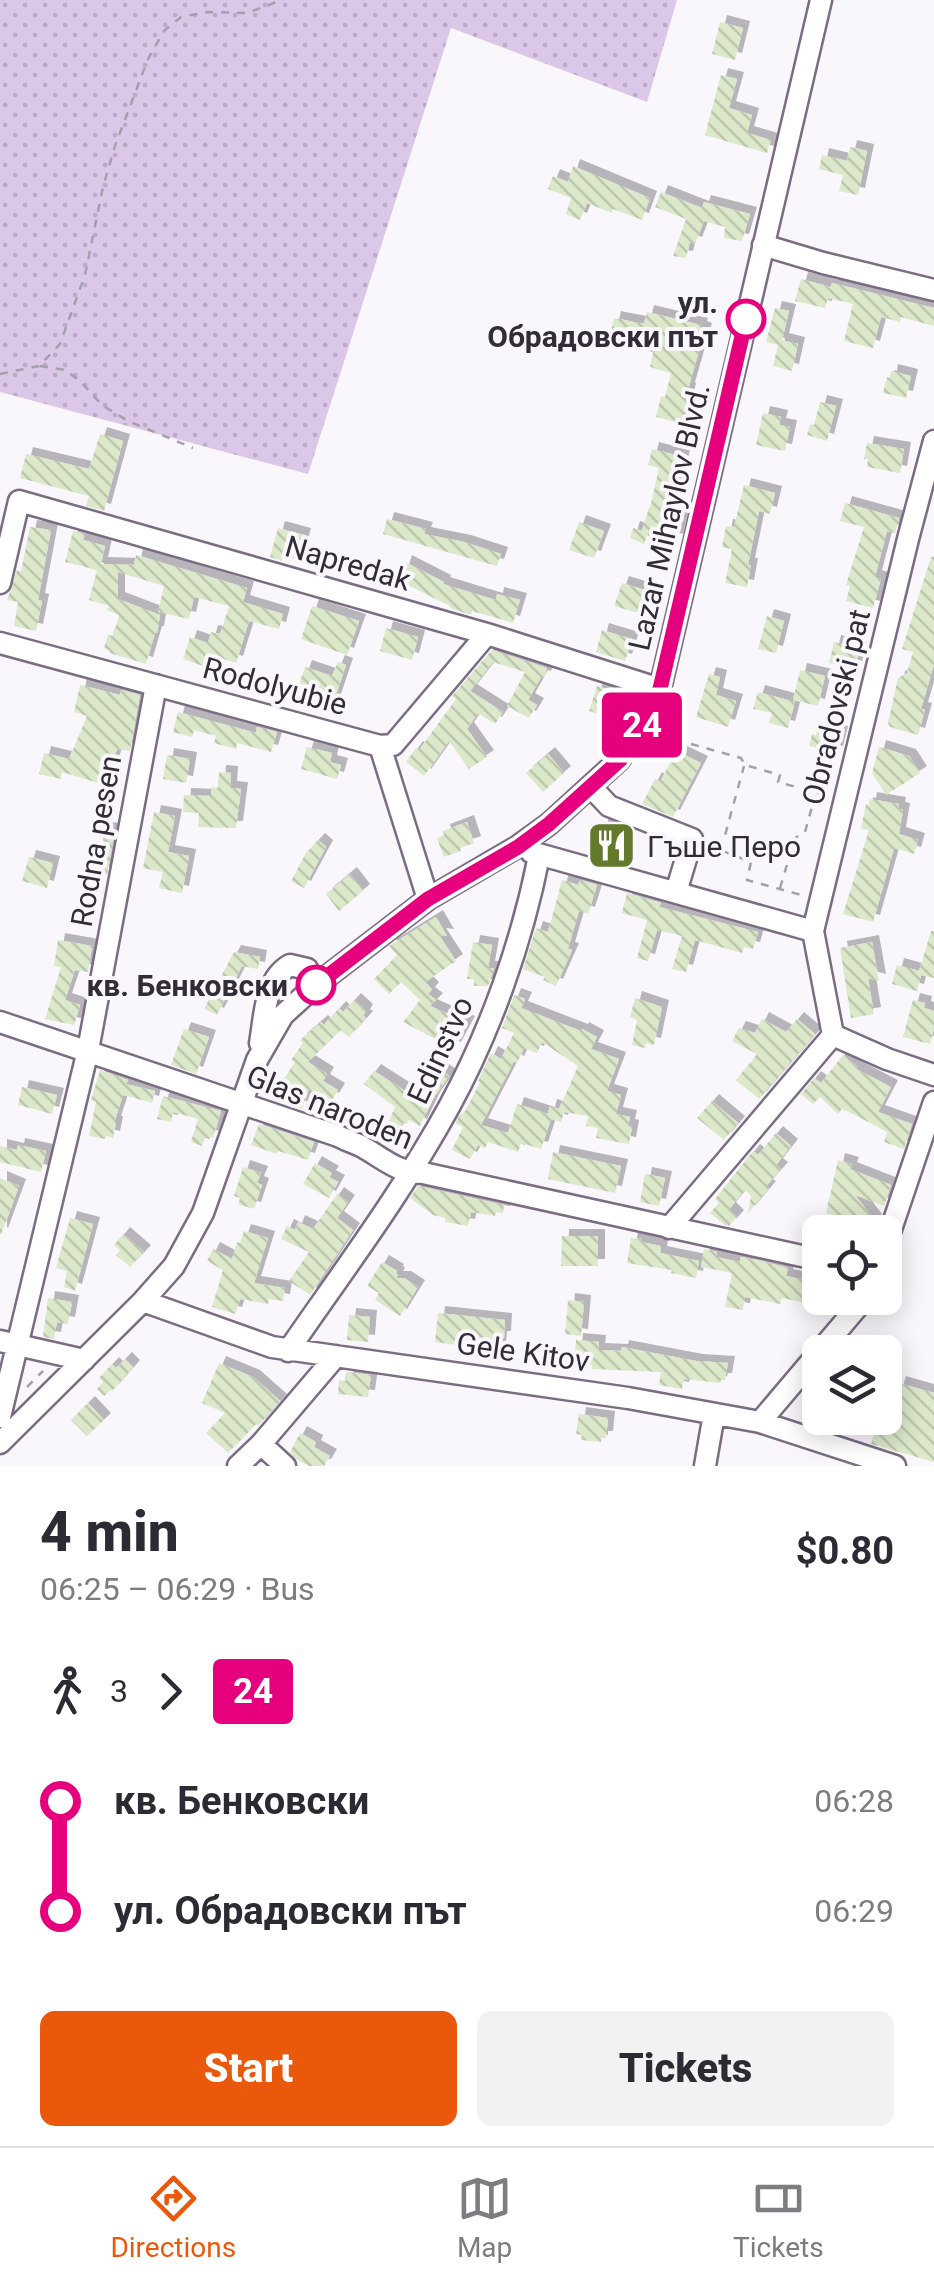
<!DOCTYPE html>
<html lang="en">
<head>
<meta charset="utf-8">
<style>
  :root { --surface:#fff; --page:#f2f2f3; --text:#2b2b33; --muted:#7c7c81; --line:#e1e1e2; --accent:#ea580c }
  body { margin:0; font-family:Roboto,sans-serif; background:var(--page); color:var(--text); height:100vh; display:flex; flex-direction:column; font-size:38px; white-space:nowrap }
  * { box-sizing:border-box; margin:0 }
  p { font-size:32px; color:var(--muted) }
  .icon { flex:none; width:55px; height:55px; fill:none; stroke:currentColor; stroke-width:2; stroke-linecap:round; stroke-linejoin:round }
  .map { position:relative; height:1466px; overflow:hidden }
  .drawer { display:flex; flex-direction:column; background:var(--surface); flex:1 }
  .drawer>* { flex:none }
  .badge { padding:0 20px; border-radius:8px; font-size:35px; line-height:65px }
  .buttons { position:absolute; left:802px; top:1215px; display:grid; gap:20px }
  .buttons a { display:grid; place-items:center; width:100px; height:100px; border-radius:15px; background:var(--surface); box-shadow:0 5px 25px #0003; font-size:50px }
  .map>.badge { position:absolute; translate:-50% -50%; box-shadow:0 0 0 5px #fff }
  .legs { display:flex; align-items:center; gap:15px; height:110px; padding:0 40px; font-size:32px }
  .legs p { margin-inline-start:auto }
  .headline { display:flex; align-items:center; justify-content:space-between; height:170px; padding:0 40px }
  h1 { font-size:55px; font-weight:800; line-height:75px }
  .button { display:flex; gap:20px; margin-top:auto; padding:20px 40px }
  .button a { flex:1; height:115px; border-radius:15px; background:var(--accent); color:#fff; font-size:40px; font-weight:800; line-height:115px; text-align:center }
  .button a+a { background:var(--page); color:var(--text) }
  ul { padding:0 40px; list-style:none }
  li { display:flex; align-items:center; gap:35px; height:110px; font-size:38px }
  li i { display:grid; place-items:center; width:15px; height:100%; margin:0 12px; background:currentColor }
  li i::after { content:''; width:25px; height:25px; margin:-12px; border:8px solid; border-radius:50%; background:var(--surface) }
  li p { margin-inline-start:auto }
  li:first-child i { background:linear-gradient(#0000 50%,currentColor 0) }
  li:last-child i { background:linear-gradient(currentColor 50%,#0000 0) }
  .tab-bar { display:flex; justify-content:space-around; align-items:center; height:140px; border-top:2px solid var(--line); background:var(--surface); font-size:28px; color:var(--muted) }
  .tab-bar a { display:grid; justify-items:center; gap:5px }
  .tab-bar .current { color:var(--accent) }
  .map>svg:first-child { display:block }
  .grass { fill:url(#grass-dots) }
  .building { fill:url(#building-back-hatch); fill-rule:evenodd; filter:url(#shadow) }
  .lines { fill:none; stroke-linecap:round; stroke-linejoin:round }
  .minor-casing { stroke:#7b6c84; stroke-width:25 }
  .path { stroke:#a5a0a8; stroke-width:2.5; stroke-dasharray:8 8; stroke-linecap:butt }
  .minor { stroke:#fff; stroke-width:20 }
  .line-1-casing { stroke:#fff; stroke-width:22 }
  .line-1 { stroke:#e6007e; stroke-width:15 }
  .stop-1-dot { fill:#fff; stroke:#e6007e; stroke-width:5 }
  .labels { text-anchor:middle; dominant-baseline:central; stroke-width:8; stroke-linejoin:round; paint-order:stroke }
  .stop-label { font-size:30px; font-weight:bold; fill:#322c36; stroke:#faf7fc; text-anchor:end }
  .street-label { font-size:30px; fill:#322c36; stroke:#faf7fc }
  .poi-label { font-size:30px; fill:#322c36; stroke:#faf7fc; text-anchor:start }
</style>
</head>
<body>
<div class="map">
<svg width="934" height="1466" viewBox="0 0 934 1466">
  <defs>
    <pattern id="grass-dots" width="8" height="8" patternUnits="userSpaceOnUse" patternTransform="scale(2.5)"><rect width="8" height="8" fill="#dbc7e8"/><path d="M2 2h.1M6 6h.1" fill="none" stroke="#bcabc8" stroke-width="1.8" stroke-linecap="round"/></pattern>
    <pattern id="building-back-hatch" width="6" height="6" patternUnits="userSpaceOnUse" patternTransform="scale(2.5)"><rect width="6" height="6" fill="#dce8ca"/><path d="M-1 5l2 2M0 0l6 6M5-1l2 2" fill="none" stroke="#bdc7ae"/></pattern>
    <filter id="shadow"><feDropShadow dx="7" dy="-7" stdDeviation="0" flood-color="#0004"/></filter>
  </defs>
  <rect width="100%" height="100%" fill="#faf7fc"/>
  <path class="grass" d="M0,0H677L647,102L451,28L308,474L0,392Z"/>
  <path class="building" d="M720,22L743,28L735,60L712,54Z
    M721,75L737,79L729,108L752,115L747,133L771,140L767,153L705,135Z
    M850,147L867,151L858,195L839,191L843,175L819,169L822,155L847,161Z
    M573,166L650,198L642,220L613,209L612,213L587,203L580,220L566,214L571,198L548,189L553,176L568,182Z
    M661,192L702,208L704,202L750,214L742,241L724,238L725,227L704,221L695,244L690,242L686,258L673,256L686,219L655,207Z
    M801,279L831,287L832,283L934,308V326L901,317L900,322L881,317L873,348L844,341L853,304L828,298L825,308L795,301Z
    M775,308L789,311L782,340L798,344L792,371L773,366L778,345L766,342Z
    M647,312L701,325L700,328L705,330L688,389L689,390L681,423L656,417L661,396L665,397L671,373L650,367L653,352L648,351L649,347L609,340L614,318L644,324Z
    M891,371L911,376L906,398L883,393L887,377L890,378Z
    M820,402L836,406L827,441L807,435L810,424L814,425Z
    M763,413L781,417L779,425L790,427L785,451L756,445Z
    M100,434L123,441L104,511L86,506L89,496L20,478L26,454L89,469Z
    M867,443L904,449L900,473L867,467L868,459H864Z
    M652,449L683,457L670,513L683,517L676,541L648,533L644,544L630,538L633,528L642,531L649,507L650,508L659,468L648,465Z
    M744,485L775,493L770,514L759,511L748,565H751L747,587L725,583L732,549L722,547L726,526L734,527Z
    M845,503L899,518L895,533L887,531L875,577L881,579L873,608L846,601L850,586L846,585L864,527L840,521Z
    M387,519L426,529L424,534L464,542L501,554L497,566L383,534Z
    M579,522L604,531L594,558L569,550Z
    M30,527L51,530L38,600L42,601L36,631L14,626L18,602L7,600L17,570L21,571Z
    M278,528L304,535L297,560L283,556L282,561L270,557Z
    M73,531L85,534L83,540L105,546L101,564L134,565L136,555L247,588L243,602L283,614L279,629L249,621L236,663L210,655L206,667L183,659L190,637L208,643L211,632L220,634L229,606L194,597L189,619L158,612L164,586L118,572V599L160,615L157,633H155L146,664L110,653V651L104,648L108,635L113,636L119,615L107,610L109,606L89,600L97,570L65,562Z
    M931,557H934V664L921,709L925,710L918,735L890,727L888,723L898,678L907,673L913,652L902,649Z
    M405,562L444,582L443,584L496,600L497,594L520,600L513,623L472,611L471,615L450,608V606L399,581Z
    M622,583L645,590L638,613L614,606Z
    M312,606L359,621L347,655L301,639Z
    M767,616L784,621L776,653L758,649Z
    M386,628L418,637L412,660L380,651Z
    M602,630L632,639L625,661L596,652Z
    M834,642L860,649L855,668L829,663Z
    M492,650L547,668L544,678L541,677L528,700L537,705L529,718L507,706L525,672L493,662L470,691L503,712L495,724L478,713L467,729L487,757L469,769L449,741L424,776L406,762L416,748L419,750L456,699L452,696Z
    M338,662L346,665L332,707L321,703L325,693L299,684L305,667L332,676Z
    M800,670L825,676L818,706L793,700Z
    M709,674L720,677L716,695L736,701L728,727L696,717Z
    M80,685L120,695L121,690L140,695L130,751L117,749L105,785L62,772L61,779L39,774L44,753L69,759L87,716L74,712Z
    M597,686L623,694L615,719L589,711Z
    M758,692L795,702L788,728L769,723L772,713L753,709Z
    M178,712L256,733L257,727L277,732L271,752L237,743L236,749L214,743L216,736L194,730L192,737L173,732Z
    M818,727L841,733L836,753L809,746L812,734L816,735Z
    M307,747L332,753L330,762L341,765L337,779L301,769Z
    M879,747L909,756L920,773L886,795L872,773Z
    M676,751L701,763L673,817L642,804L655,779L660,782Z
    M548,754L564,773L543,792L526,773Z
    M167,755L190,759L186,783L163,779Z
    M219,772L231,773L230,788L241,789L236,828L198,827L199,813L183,812L184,795L211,796V787L218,788Z
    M870,799L899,804L898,809L903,810L899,834L918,840L914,854L894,848L873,922L843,914L869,830L861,829L866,804L869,805Z
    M154,812L175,816L168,852L189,856L182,893L159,888L163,872L143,868Z
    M467,822L474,843L460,848L461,851L444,857L437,838L444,835L443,831Z
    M602,823L627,829L620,853L615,852L613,860L590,854L596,832L600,833Z
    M104,829L115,830L107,875L85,870L90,849L102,852Z
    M318,840L326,847L304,888L291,881L306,853Z
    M29,857L53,863L47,888L22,881Z
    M350,874L363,891L339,911L326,894Z
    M562,880L578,885L580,880L597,885L588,914L579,911L568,949L572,950L556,986L543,980L545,977L523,969L536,928L548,932Z
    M627,893L661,903L659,907L758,932L753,949L744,947L742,953L695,940L686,972L672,969L682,936L657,930L648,961L637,958L647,920L622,913Z
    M436,917L447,936L439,935L456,961L425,982L432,989L428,994L436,1000L430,1006L468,1023L454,1049L403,1022L420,1000L401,982L389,994L374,979L397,955L389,946Z
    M931,931H934V978L921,975L917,991L892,984L897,965L919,971Z
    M58,940L92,946L88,972L75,970L65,1000L80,1005L74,1025L45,1019L61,967L54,966Z
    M473,942L492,945L488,968H494L488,986H474V979H467Z
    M872,942L879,981L868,978L874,1014L851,1018L840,948Z
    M234,952L260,957L258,969L242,966L217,1015L204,1009Z
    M514,995L525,999L521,1008L581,1031L582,1029L597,1037L591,1049L619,1059L607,1091L621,1095L616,1114L630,1117L628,1126L632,1127L629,1144L596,1138L598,1128L586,1126L588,1116L564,1112L561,1122L551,1119L541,1149L521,1143L518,1152L488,1142L485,1148L478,1145L470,1159L452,1150L463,1127L455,1123L461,1113L464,1114L480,1082L478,1081L491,1053L501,1059L514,1033L502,1028ZM542,1042L578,1066L559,1109L550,1106L548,1114L517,1104L508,1133L481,1125L514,1061L517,1063L524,1048L537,1053Z
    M635,998L662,1007L654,1045L646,1043L645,1048L632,1045L637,1020L630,1017Z
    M354,1000L366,1011L363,1016L366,1018L349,1037L341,1030L308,1062L327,1074L323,1081L338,1090L332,1100L309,1089L302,1109L281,1102L288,1084L283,1080L295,1062L291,1060L303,1043L300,1040L321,1022L324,1025L339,1008L343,1012Z
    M913,1000L925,1003L924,1008L934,1011V1028L930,1044L903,1037Z
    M762,1019L786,1032L797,1019L815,1034L759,1099L736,1080L757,1054L732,1041L739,1028L755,1033Z
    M184,1029L209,1037L196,1074L171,1065Z
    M843,1055L858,1067L856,1069L891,1087L878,1112L912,1124L904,1149L884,1142L887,1132L855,1115L842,1109L838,1114L820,1097L813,1104L801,1094L814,1078L821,1083Z
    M432,1064L449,1076L433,1099L420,1126L409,1120L407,1124L403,1123L386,1144L376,1135L389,1121L395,1107L364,1084L374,1071L410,1094Z
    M100,1070L128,1080L126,1084L155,1091L152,1103L123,1095L114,1123H116L113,1138L106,1136L105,1139L89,1136L96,1102L91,1100Z
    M22,1087L57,1095L52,1114L18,1105Z
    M163,1096L221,1111L213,1138L206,1136L202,1146L191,1142L198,1119L173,1112L171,1122L157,1119Z
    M712,1101L738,1123L724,1140L697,1118Z
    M259,1124L314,1142L308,1160L278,1151L277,1154L251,1145Z
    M776,1133L791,1146L776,1165L781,1169L766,1186L769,1188L748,1213L751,1196L745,1190L729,1209L737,1217L729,1226L725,1225L710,1213L719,1203L715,1199L753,1151L758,1155Z
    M18,1145L46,1151L41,1172L0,1162V1146L17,1150Z
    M553,1152L621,1166L615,1193L548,1179Z
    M838,1160L852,1164L850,1169L891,1185L884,1206L855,1195L875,1221L859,1232H854L842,1217L826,1213Z
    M315,1163L332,1173L329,1177L338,1182L329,1198L303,1184Z
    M243,1167L261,1173L257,1183L262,1185L254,1209L238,1204L240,1198L234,1196Z
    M645,1174L665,1178L659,1206L640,1202Z
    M0,1178L19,1186L1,1235L0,1234Z
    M418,1186L504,1205L503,1213L496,1212L495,1216L471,1212L468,1226L445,1222V1218L433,1215L410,1198Z
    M337,1194L348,1202L337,1218L353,1230L310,1295L289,1281L309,1252L281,1239L287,1226L295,1230L298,1222L313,1229Z
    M70,1218L93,1224L75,1291L64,1287L67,1271L56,1268Z
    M244,1231L268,1238L254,1283L285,1288L283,1301L269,1299L268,1304L240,1299L235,1314L212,1307L223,1270L207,1261L213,1249L232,1259L237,1242L240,1243Z
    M123,1234L144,1252L130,1267L116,1255L120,1250L114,1245Z
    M562,1236H598V1266H561Z
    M631,1238L642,1239L641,1242L661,1246L660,1253L699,1261L696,1278L671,1273L672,1270L627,1263Z
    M704,1249L717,1252L716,1257L740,1262V1257L762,1261L788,1268L786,1276L820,1283V1306L782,1298L780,1304L745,1297L743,1310L725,1307L732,1273L701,1267Z
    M382,1262L397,1271L396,1273L398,1275L396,1278H404L418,1287L400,1316L375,1300L379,1293L367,1286Z
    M48,1298L72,1302L68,1324L57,1322L54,1339L43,1337Z
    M568,1300L584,1302L581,1336L565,1334Z
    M438,1313L505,1320L504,1338H500L499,1351L435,1342Z
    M349,1315L370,1317L368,1342L347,1340Z
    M576,1340L599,1342L598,1350L621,1351L622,1347L696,1361L728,1363L725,1380H721L720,1383L684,1379L682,1389L659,1385L661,1372L592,1369V1365L574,1363Z
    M125,1359L133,1367L112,1391L111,1390L104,1396L97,1389L103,1382L99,1378L112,1364L116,1368Z
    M219,1363L253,1377L280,1401L258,1426L256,1424L228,1453L206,1433L225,1413L202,1403Z
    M347,1372L371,1375L368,1397L338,1394L339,1380L346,1381Z
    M899,1383L934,1393V1462L871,1444L877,1425L885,1427Z
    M88,1403L104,1420L87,1436L71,1420Z
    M579,1414L608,1418L606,1438H601V1442L581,1440L582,1435L576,1434Z
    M300,1433L316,1442L314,1447L330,1456L324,1466H309L296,1459L290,1452Z"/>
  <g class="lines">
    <defs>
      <path id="minor" d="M763,245L823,263L934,290
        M0,583L19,501L487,634L660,689
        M0,643L380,746L428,899
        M380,746L393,745L487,634
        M591,787L609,806L692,839L676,892
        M531,852L813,931
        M0,1022L338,1136C346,1140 354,1143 361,1146C383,1158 397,1173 423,1173L820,1260
        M833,1035L813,931L908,539L934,441
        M833,1035L887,1059L934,1075
        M260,1043C265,1016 264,980 290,965L307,969L316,985
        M669,1228L833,1035
        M885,1247L934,1102
        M143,1301L272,1347L628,1398L760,1422L895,1466
        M0,1341L84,1360
        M288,1351C343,1271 402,1193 449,1107C491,1030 522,942 539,856
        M0,1417L88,1050L156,685
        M760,1422L865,1298
        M0,1443L143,1301L174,1266L203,1213L257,1060L283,1015L316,985L428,899L517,847L549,824L619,760L643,724L660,689L821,0
        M261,1444L285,1466
        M238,1466L261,1444L336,1356
        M705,1466L714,1414"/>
    </defs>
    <use href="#minor" class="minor-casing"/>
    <path class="path" d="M40,366L65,370L81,382L102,405L128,421L193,448
      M0,374L39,366L60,344L85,275L103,187L115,146L148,59L164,31L181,17L207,12L247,13L282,0
      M691,744L741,758L745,765L780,775L778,782L828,796
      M707,845L751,862L747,880L801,895
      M721,850L744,766
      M780,888L795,838L805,832L815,796
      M27,1387L43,1371"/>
    <use href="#minor" class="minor"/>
  </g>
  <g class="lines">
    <defs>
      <path id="line-1" d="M316,985L428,899L518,847L549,824L620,760L642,724L660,689L746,319"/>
    </defs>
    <use href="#line-1" class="line-1-casing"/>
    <use href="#line-1" class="line-1"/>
  </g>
  <defs>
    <symbol id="restaurant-square" viewBox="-11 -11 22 22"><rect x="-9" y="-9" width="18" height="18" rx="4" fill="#637a2c" stroke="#faf7fc"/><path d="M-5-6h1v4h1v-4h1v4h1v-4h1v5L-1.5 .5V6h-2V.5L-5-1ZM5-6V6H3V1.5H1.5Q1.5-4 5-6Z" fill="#fff"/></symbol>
  </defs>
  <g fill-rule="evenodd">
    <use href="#restaurant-square" x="584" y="818" width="55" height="55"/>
  </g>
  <g class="stop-1-dot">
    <circle cx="746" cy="319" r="18"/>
    <circle cx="316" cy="985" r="18"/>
  </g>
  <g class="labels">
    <g class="stop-label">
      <text x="718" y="302">ул.<tspan x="718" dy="34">Обрадовски път</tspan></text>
      <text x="288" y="985">кв. Бенковски</text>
    </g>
    <g class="street-label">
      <text transform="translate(669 517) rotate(-77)">Lazar Mihaylov Blvd.</text>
      <text transform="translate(348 563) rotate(16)">Napredak</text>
      <text transform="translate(275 686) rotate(15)">Rodolyubie</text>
      <text transform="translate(836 707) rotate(-76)">Obradovski pat</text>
      <text transform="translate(96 841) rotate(-80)">Rodna pesen</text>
      <text transform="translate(440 1050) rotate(-65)">Edinstvo</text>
      <text transform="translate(330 1107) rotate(22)">Glas naroden</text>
      <text transform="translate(523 1352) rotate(8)">Gele Kitov</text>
    </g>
    <g class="poi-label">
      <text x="647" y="846">Гъше Перо</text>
    </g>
  </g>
</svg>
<div class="buttons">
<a><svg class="icon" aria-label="locate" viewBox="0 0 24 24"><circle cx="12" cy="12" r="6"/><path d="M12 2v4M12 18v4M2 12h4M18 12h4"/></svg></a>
<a><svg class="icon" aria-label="layers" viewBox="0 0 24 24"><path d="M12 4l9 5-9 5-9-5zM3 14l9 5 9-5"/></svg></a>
</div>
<b class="badge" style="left:642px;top:725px;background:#e6007e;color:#fff">24</b>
</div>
<section class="drawer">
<div class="headline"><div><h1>4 min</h1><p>06:25 – 06:29 · Bus</p></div><b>$0.80</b></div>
<div class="legs"><svg class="icon" aria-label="walk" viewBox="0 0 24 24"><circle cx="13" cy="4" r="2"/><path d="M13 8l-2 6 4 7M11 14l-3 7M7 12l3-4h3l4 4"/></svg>3<svg class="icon" aria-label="forward" viewBox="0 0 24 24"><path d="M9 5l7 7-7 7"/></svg><b class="badge" style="background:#e6007e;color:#fff">24</b></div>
<ul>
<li><i style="color:#e6007e"></i><b>кв. Бенковски</b><p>06:28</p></li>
<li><i style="color:#e6007e"></i><b>ул. Обрадовски път</b><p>06:29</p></li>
</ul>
<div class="button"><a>Start</a><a>Tickets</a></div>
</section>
<nav class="tab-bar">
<a class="current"><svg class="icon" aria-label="directions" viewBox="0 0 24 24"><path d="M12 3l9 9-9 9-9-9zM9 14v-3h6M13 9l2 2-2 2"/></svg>Directions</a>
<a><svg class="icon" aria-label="map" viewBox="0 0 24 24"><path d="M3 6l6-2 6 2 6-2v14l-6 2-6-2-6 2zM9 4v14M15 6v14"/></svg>Map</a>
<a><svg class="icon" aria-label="tickets" viewBox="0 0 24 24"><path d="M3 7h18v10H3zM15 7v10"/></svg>Tickets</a>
</nav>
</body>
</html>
